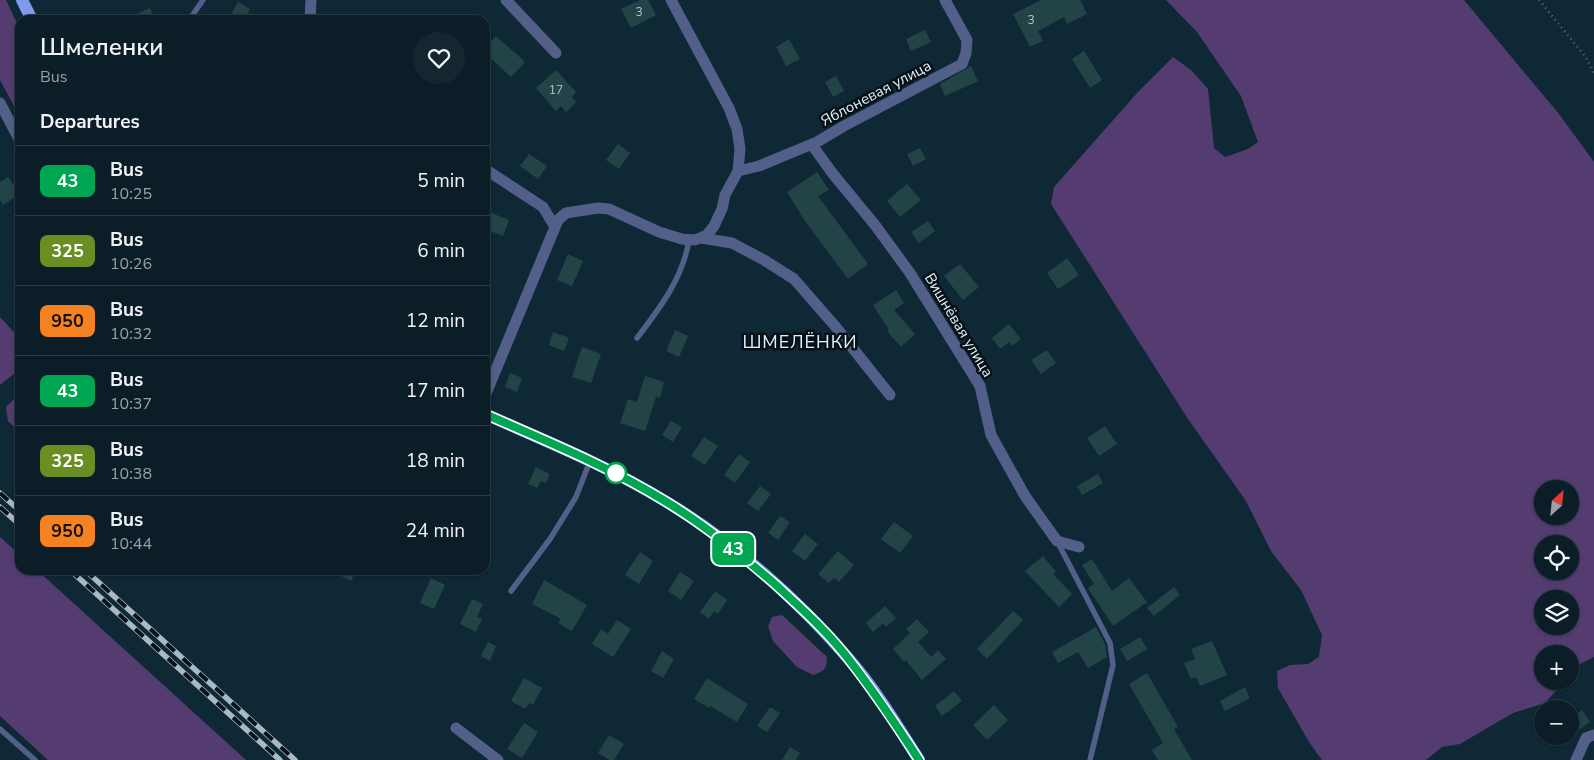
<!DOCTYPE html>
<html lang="en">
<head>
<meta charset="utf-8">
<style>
  :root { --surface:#0b1e28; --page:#142730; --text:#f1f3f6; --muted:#9aa2a8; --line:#2b3c45 }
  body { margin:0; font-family:"Nunito Sans",sans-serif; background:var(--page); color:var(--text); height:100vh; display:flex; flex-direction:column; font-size:19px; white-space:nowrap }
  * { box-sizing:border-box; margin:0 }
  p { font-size:16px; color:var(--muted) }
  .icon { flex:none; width:28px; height:28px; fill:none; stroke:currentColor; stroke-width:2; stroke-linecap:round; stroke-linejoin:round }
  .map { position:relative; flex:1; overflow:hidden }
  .panel { position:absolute; left:15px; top:15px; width:475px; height:560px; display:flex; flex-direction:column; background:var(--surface); border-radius:15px; box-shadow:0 1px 4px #0004,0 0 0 1px var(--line) }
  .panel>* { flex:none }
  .badge { padding:0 10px; border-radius:8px; font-size:18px; line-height:32px }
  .needle { width:32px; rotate:27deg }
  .controls { position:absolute; left:1534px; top:480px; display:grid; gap:10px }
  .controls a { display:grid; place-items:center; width:45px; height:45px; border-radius:50%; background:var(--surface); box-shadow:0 1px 4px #0004,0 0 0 1px var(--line); font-size:25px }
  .map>.badge { position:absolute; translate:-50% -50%; box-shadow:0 0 0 2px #fff }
  h2 { padding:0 25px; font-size:19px; line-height:45px }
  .round { display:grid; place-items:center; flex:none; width:52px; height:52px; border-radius:26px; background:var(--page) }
  .head { display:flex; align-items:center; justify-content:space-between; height:85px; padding:0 25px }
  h1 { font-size:24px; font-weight:600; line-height:38px }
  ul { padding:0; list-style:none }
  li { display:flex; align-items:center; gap:15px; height:70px; padding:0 25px; border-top:1px solid var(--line) }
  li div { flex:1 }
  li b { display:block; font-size:19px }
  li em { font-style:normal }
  li .badge { min-width:55px; font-weight:700; text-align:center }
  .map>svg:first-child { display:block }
  .forest { fill:#543c71; fill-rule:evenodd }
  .building { fill:#224447 }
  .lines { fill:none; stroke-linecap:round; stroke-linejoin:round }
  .path { stroke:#5a707c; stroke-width:2.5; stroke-dasharray:1 4; stroke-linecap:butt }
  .lane { stroke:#526089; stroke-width:5.5 }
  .street { stroke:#526089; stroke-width:11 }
  .primary { stroke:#7f9aee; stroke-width:12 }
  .rail-casing { stroke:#a7b9c3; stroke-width:5.5 }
  .rail { stroke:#061016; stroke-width:4; stroke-dasharray:11; stroke-linecap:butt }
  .line-casing { stroke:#fff; stroke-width:11 }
  .line { stroke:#00a651; stroke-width:8 }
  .stop-dot { fill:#fff; stroke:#00a651; stroke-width:2.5 }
  .labels { text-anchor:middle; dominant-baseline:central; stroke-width:5; stroke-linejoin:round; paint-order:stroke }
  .number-label { font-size:12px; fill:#b2c6cd }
  .street-label { font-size:15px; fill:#e2f1fa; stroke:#061016 }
  .quarter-label { font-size:18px; letter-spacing:1px; fill:#e2f1fa; stroke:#061016 }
</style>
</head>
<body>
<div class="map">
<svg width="1594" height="760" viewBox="0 0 1594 760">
  <rect width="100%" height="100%" fill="#0f2836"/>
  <path class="forest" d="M0,0H6L20,30V117L0,80Z
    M1166,0H1464L1559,114L1594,162V657L1576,666L1570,674V654H1542V681H1565L1545,703L1513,713L1460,744L1442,747L1426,760H1322L1309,742L1278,688L1277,671L1290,665L1308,664L1319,657L1322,635L1301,590L1271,551L1246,501L1188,419L1051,204L1054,187L1138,92L1173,57L1191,70L1208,89L1214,148L1225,157L1248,149L1258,142L1241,96L1197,32ZM1542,489H1570V516H1542ZM1542,544H1570V571H1542ZM1542,599H1570V626H1542Z
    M0,317L20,339V369L0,385Z
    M20,393V433L8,421L6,407Z
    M0,537L20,555V570H37L246,760H48L0,716Z
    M782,615L827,657C827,669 824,671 813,675L797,667L773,641L768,626L772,617Z"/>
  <path class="building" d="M640,0H648L656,15L631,28L621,9Z
    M1041,0H1080L1087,14L1067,24L1064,17L1038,31L1043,41L1030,47L1013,14Z
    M238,2L250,9L244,20H228Z
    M150,8L155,20H123Z
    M925,30L931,42L911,51L906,39Z
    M496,36L525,62L511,77L485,53V48Z
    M789,39L800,59L786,66L776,47Z
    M1084,51L1102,80L1090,88L1072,59Z
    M971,66L978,81L945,96L940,84Z
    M556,70L576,92L572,97L576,102L566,112L561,106L556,111L536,88Z
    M836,76L844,91L833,97L825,82Z
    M618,144L630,153L619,169L606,160Z
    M920,148L926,159L913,166L907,154Z
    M529,154L547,166L538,179L520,166Z
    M817,172L829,190L818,196L868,264L848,279L805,221L787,192Z
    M8,177L20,194L3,205L0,200V182Z
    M907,184L921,200L900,217L887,201Z
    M489,212L509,220L503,236L485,229V222Z
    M928,221L935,231L919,243L911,232Z
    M568,254L583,261L572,286L557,280Z
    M1067,258L1079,275L1058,289L1047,273Z
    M960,264L979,287L963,300L944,276Z
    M896,290L904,303L894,310L915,334L901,347L887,331L889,330L873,305Z
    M1009,324L1021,339L1012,346L1009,342L1000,349L992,338Z
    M675,330L688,336L679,357L666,351Z
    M553,332L569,338L564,351L549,345Z
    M582,347L601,354L591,383L572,377Z
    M1047,350L1056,363L1041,374L1031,360Z
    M510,373L522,378L517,392L505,387Z
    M645,376L664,382L660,398L656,397L645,431L620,423L628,399L637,402Z
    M671,421L682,427L673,442L662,435Z
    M1105,426L1117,444L1099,456L1087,438Z
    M704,437L718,446L705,465L691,456Z
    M739,454L750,462L735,483L724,475Z
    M536,467L550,474L546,483L541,481L537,488L528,484Z
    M1098,474L1103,483L1082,495L1077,486Z
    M760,486L771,494L758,511L747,503Z
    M780,516L790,522L778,540L768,533Z
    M894,522L913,536L900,553L881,539Z
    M805,534L818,544L805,561L792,551Z
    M838,551L854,565L839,582L834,578L829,583L818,574Z
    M640,552L653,561L639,584L625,575Z
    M1043,556L1056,572L1053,574L1072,594L1059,607L1025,571Z
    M1092,559L1112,591L1129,578L1147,602L1113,626L1088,588L1094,584L1082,565Z
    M328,570H356L351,581Z
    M680,572L694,581L681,600L668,591Z
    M431,578L445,585L434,609L420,603Z
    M544,580L587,605L572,631L558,623L561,619L532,604Z
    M1174,587L1180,595L1154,616L1147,608Z
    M715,591L727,600L718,614L714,611L709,619L700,612Z
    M472,599L483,604L477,617L482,619L476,632L460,624Z
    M885,606L896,618L886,627L883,623L873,632L866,623Z
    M1013,611L1023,620L987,659L977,649Z
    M917,619L929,632L918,642L931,657L938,650L946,659L922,680L906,660L904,662L893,649L910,633L906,629Z
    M617,620L631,629L613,657L592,644L601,629L608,634Z
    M1096,627L1105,644L1107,657L1088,668L1078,652L1058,663L1052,652Z
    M1140,637L1147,649L1127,661L1120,649Z
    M1212,641L1227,675L1200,686L1196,677L1191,679L1184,663L1195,659L1191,649Z
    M488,642L496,646L490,661L481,656Z
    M662,651L674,659L663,678L651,671Z
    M1147,673L1178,727L1174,729L1192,760H1158L1152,750L1163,743L1129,684Z
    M524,678L542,688L533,705L529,703L525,709L511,701Z
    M707,678L748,704L737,722L710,706L709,708L694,699Z
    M1245,687L1250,698L1225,711L1220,701Z
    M954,691L962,701L942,716L935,706Z
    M994,705L1008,720L987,740L973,725Z
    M770,707L780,713L767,732L757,726Z
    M1582,710L1590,722L1576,732L1570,724V719Z
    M524,723L538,732L522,758L507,749Z
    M609,735L624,744L614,760H610L598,753Z
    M790,747L800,753L796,760H782Z"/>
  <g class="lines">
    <path class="path" d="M1539,0L1585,56L1594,73"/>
    <path class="lane" d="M189,20L203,0
      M637,338C660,308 683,278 689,240
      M1057,541L1110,643L1113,665L1090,760
      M511,591L550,539L576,497L590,461
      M0,729L35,760"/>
    <path class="street" d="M506,0L556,53
      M310,20L311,0
      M0,103L20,141
      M812,145L833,174L875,225L910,273L980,386L991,435L1025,496L1057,541L1079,547
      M485,169L543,207L555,227
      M738,171L759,166L817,142L844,126L962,64L966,53L967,40L945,0
      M701,238L732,243L764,260L794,279L835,326L890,395
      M485,396L558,220L566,213L598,208L609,209L659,232L682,239L695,240L707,235L714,226L722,209L725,195L738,171L740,149L737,129L729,108L671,0
      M456,728L498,760
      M1576,760L1586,738L1594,735"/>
    <path class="primary" d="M22,0L32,20
      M485,414C546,441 608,466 665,501C732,541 797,599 848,658C875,689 897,725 919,760"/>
    <defs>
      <path id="rail" d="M0,493L20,511
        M0,507L20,525
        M70,570L280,760
        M85,570L295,760"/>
    </defs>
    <use href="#rail" class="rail-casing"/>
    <use href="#rail" class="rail"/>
  </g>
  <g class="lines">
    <defs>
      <path id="line" d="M485,414C546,441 608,466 665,501C705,525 741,555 776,585C802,609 829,633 850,661C875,693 897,726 919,760"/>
    </defs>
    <use href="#line" class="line-casing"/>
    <use href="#line" class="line"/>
  </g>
  <circle class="stop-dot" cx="616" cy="473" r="10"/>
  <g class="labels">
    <g class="number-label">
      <text x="639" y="12">3</text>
      <text x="1031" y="20">3</text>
      <text x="556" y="90">17</text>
    </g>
    <g class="street-label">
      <text transform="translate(876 93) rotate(-28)">Яблоневая улица</text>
      <text transform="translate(959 325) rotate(59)">Вишнёвая улица</text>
    </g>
    <g class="quarter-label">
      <text x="800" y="342">ШМЕЛЁНКИ</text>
    </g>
  </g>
</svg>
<div class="controls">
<a><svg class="needle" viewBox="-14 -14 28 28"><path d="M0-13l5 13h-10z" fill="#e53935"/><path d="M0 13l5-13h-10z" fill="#9aa2a8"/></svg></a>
<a><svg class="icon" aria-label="locate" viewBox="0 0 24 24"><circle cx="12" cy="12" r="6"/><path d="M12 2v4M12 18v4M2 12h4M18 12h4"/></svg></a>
<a><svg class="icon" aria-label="layers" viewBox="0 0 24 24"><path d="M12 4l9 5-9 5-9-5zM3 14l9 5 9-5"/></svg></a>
<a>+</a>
<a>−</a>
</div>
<b class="badge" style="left:733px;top:549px;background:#00a651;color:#fff">43</b>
<section class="panel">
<div class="head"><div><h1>Шмеленки</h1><p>Bus</p></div><a class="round"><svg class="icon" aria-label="heart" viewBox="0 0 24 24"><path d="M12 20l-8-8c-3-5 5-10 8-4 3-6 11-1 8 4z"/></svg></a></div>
<h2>Departures</h2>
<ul>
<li><span class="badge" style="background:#00a651;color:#fff">43</span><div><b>Bus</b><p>10:25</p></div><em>5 min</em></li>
<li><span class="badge" style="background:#6b8e23;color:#fff">325</span><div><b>Bus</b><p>10:26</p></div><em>6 min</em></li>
<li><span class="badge" style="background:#f58220;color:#111">950</span><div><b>Bus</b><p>10:32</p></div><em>12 min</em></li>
<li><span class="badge" style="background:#00a651;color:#fff">43</span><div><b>Bus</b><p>10:37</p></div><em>17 min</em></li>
<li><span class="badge" style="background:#6b8e23;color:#fff">325</span><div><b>Bus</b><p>10:38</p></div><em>18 min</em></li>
<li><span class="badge" style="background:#f58220;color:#111">950</span><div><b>Bus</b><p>10:44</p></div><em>24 min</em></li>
</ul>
</section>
</div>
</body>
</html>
